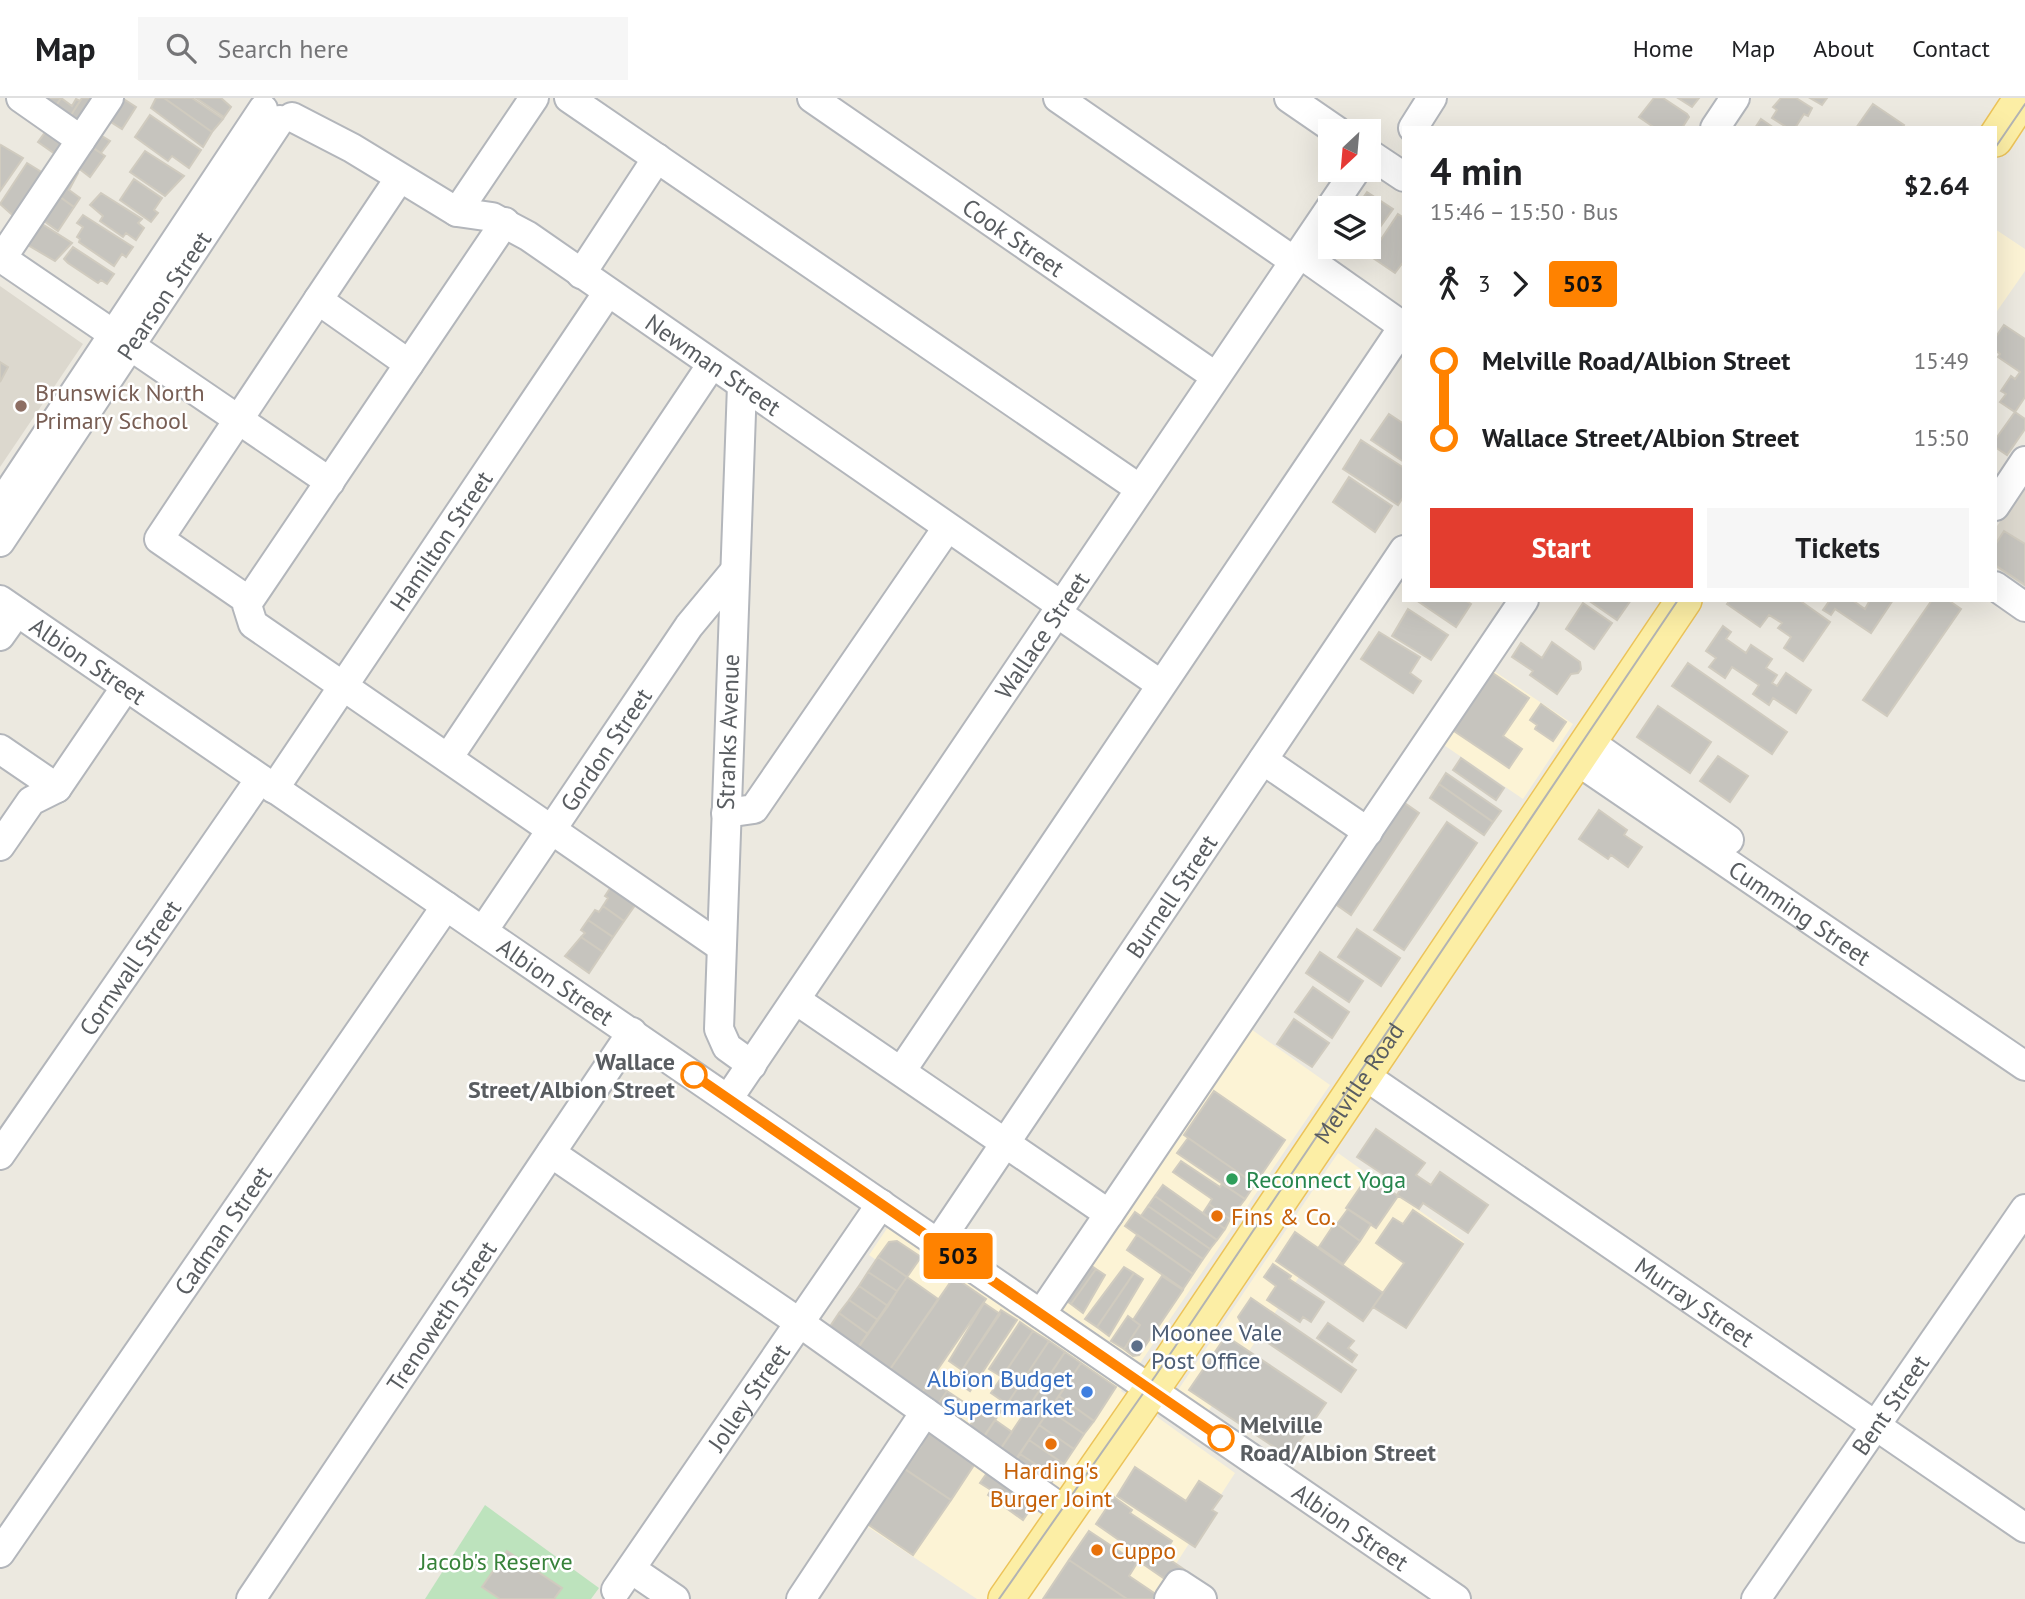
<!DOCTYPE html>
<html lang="en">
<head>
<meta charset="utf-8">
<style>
  :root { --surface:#fff; --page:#f6f6f6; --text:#202124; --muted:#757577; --line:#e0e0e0; --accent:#e33d2f }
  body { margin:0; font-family:"PT Sans",sans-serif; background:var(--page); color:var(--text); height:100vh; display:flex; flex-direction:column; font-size:26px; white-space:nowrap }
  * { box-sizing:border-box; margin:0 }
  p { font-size:23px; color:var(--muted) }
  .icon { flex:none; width:38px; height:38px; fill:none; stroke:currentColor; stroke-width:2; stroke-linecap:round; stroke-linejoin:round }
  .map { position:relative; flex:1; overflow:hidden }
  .drawer { position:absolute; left:1402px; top:28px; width:595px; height:476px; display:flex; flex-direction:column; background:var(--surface); border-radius:0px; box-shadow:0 7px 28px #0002 }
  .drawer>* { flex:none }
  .badge { padding:0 14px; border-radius:5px; font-size:24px; line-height:46px }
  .needle { width:46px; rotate:206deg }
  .buttons { position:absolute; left:1318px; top:21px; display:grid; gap:14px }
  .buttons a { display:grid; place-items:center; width:63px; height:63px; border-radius:0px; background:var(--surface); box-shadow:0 7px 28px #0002; font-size:35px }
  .map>.badge { position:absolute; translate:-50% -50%; box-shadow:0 0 0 4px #fff }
  .legs { display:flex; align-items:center; gap:10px; height:77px; padding:0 28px; font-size:23px }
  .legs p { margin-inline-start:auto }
  .overview { display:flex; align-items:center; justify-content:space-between; height:119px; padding:0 28px }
  h1 { font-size:38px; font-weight:700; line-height:52px }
  .primary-button { display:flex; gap:14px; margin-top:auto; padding:14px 28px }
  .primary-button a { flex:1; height:80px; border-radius:0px; background:var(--accent); color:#fff; font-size:28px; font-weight:700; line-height:80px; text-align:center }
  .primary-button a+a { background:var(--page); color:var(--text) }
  ul { padding:0 28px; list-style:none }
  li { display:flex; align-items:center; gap:24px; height:77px; font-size:26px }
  li i { display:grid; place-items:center; width:10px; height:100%; margin:0 9px; background:currentColor }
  li i::after { content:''; width:18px; height:18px; margin:-9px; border:5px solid; border-radius:50%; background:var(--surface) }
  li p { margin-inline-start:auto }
  li:first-child i { background:linear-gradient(#0000 50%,currentColor 0) }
  li:last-child i { background:linear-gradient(currentColor 50%,#0000 0) }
  header { display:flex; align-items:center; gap:42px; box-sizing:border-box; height:98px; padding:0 35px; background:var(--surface); border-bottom:2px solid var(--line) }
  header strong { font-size:33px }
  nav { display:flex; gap:38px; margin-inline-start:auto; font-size:24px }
  .search { width:490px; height:63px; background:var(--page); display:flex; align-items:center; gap:18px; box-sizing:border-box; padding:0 24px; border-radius:0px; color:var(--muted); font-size:26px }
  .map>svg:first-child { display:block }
  .commercial { fill:#fcf3d5 }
  .education { fill:#dcd8ce }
  .green { fill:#bde3bd }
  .building { fill:#c6c4be; stroke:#d0cbbf; stroke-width:2 }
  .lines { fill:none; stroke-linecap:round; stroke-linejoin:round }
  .minor-casing { stroke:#b3b6bb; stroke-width:32 }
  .major-casing { stroke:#ecc359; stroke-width:38 }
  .minor { stroke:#fff; stroke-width:28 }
  .major { stroke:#fceea5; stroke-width:35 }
  .tram { stroke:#b2b3b3; stroke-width:2 }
  .line-1-casing { stroke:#fff; stroke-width:16 }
  .line-1 { stroke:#ff8200; stroke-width:10 }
  .education-dot { fill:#8d6e63; stroke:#fff; stroke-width:2.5 }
  .stop-1-dot { fill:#fff; stroke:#ff8200; stroke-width:3.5 }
  .leisure-dot { fill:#2e9e5b; stroke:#fff; stroke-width:2.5 }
  .food-dot { fill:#e8710a; stroke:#fff; stroke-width:2.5 }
  .service-dot { fill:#5c6f8a; stroke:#fff; stroke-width:2.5 }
  .shop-dot { fill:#3f7fe0; stroke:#fff; stroke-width:2.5 }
  .labels { text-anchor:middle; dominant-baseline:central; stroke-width:5; stroke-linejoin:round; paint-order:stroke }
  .street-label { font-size:24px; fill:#595d61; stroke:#fff }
  .education-label { font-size:24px; fill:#785e54; stroke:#fff; text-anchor:start }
  .stop-label { font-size:24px; font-weight:bold; fill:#595d61; stroke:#fff; text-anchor:end }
  .leisure-label { font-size:24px; fill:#27864d; stroke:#fff; text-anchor:start }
  .food-label { font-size:24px; fill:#c56008; stroke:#fff; text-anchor:start }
  .service-label { font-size:24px; fill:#4e5e75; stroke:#fff; text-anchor:start }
  .shop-label { font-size:24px; fill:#366cbe; stroke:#fff; text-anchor:end }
  .park-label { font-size:24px; fill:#37823a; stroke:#fff }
</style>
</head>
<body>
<header>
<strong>Map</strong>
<div class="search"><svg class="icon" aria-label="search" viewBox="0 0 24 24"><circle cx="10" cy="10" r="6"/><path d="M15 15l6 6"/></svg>Search here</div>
<nav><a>Home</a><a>Map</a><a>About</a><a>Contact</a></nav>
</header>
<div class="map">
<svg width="2025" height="1501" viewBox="0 0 2025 1501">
  <rect width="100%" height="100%" fill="#ece9e0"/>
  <path class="commercial" d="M1995,131L2025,151V173L1995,216Z
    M1485,567L1573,626L1523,701L1435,641Z
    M1241,924L1330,987L1121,1293L1235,1375L1153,1501H977L859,1423L934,1306L853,1251L902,1180L869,1157L890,1126L1037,1224Z
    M1338,1055L1464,1144L1406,1230L1318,1151L1207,1315L1176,1295Z"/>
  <path class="education" d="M0,188L83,246L0,369Z
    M2025,387V489L1995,469V431Z"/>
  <path class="green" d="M485,1407L599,1490L591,1501H425Z"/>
  <path class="building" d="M38,0H61L52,14Z
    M61,0L72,8L76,1L80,3L66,25L52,14Z
    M82,0H102L83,31L66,25Z
    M122,0L136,9L122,31L103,19Z
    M156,0H164L212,34L203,49L151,10Z
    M164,0H192L223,21L212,34Z
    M196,0H221L231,9L224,19Z
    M1654,0H1663L1687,16L1689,19L1682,30H1655L1639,19Z
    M1678,0H1699L1692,9Z
    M1781,0H1796L1812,10L1808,18L1804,16L1795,30H1788L1772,20L1777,12L1773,9Z
    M1810,0H1827L1822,7Z
    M1873,6L1904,27L1902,30H1856Z
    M150,17L201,52L189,70L172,58L168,63L135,39Z
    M1761,21L1774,30H1755Z
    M51,26L71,39L58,58L38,44Z
    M94,33L110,43L101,55L86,45Z
    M87,46L105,58L90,79L73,66Z
    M1,47L23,60L0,93V49Z
    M145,53L184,78L165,98L130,74Z
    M27,65L48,78L19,123L0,106Z
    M69,69L78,75L69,92L80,100L74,109L53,94Z
    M134,81L162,100L154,112L158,115L151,124L120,102Z
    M53,94L74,109L58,133L37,118Z
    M1367,94L1393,111L1368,146V110H1356Z
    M101,95L142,121L138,125L144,130L136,142L126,135L123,139L100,123L103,118L90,107Z
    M1398,116L1404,120V163L1395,175L1370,158Z
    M83,117L133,149L126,159L122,156L114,168L79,144L80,141L77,139L83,129L77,125Z
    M39,124L72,145L55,163L21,143Z
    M73,149L114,176L107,186L101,182L98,185L68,165L64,161Z
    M2004,227L2025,241V299L2015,314L2000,304L2006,296L2001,293L2011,278L2015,281L2020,274L1998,259L2000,256L1995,252V240Z
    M0,264L8,269L0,284Z
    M2015,314L2025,321V331L2007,357L1995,349V342Z
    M1389,316L1404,326V364L1371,342Z
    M1361,342L1404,370V398L1398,407L1343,371Z
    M1349,379L1392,408L1375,434L1333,404Z
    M2004,433L2025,446V487L1995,467V447Z
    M1416,502H1465L1471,506L1456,529Z
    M1588,502H1631L1617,522Z
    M1730,502H1799L1830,524L1803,563L1784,550L1791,539L1778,530L1782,525L1769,517L1760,529L1727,506Z
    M1830,502H1852L1865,511L1870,502H1893L1871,535L1835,511L1831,517L1823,512Z
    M1932,502H1948L1961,511L1887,618L1863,602Z
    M1583,505L1612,525L1594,551L1566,531Z
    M1408,511L1448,537L1431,562L1392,538Z
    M1723,528L1731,534L1726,541L1746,555L1751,547L1772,561L1766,570L1777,577L1772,585L1777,588L1786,575L1811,592L1796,615L1773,600L1769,607L1753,596L1759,587L1732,569L1725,580L1709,569L1716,560L1706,553Z
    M1379,534L1420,559L1410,575L1421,583L1413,595L1361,561Z
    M1552,544L1580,564L1581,571L1578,575L1571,576L1557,596L1530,577L1533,573L1512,559L1521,545L1542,560Z
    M1688,565L1787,634L1772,656L1672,588Z
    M1484,569L1529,600L1503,638L1522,651L1509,670L1445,627Z
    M1541,606L1566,624L1553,643L1535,631L1537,627L1530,622Z
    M1658,608L1711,644L1690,675L1637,639Z
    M1718,658L1748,678L1730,704L1700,683Z
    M1461,660L1504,690L1496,702L1453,672Z
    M1446,675L1501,713L1493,724L1439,686Z
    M1439,686L1493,724L1484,737L1430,700Z
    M1399,701L1419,715L1351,817L1331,803Z
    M1599,712L1627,732L1624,737L1642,749L1628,769L1611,757L1608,761L1579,741Z
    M1447,724L1477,745L1404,852L1374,832Z
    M613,786L638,803L624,823L603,808L608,800L605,798Z
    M603,808L624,823L613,839L588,822L595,812L599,814Z
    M588,822L613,839L603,854L581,839L585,835L581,832Z
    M1357,831L1400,860L1381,888L1338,859Z
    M581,839L603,854L589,875L565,858Z
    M1320,854L1363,883L1349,904L1306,875Z
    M1313,889L1349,914L1332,940L1295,914Z
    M1294,921L1329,945L1312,969L1277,946Z
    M1214,993L1285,1042L1255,1086L1184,1037Z
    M1376,1031L1425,1065L1416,1077L1431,1087L1440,1074L1488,1107L1468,1135L1423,1105L1419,1111L1397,1097L1402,1089L1357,1059Z
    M1188,1040L1255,1086L1245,1101L1177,1055Z
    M1181,1063L1220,1089L1222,1086L1245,1101L1230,1121L1209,1106L1212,1101L1173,1074Z
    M1368,1078L1398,1098L1376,1130L1346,1110Z
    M1163,1087L1225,1131L1217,1142L1155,1098Z
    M1155,1098L1217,1142L1210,1151L1148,1108Z
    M1209,1106L1230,1121L1225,1131L1203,1115Z
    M1148,1108L1210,1151L1203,1161L1141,1118Z
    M1348,1111L1371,1126L1360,1143L1337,1126Z
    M1413,1112L1463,1146L1406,1230L1373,1209L1404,1165L1376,1145L1393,1120L1403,1126Z
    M1135,1114L1203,1161L1193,1176L1125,1128Z
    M1335,1125L1360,1143L1343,1166L1319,1149Z
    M1295,1134L1383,1195L1363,1223L1276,1163Z
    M1137,1137L1193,1176L1183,1191L1127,1152Z
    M897,1143L921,1159L907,1179L878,1159L889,1144Z
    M878,1159L907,1179L897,1193L868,1174Z
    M1086,1164L1096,1171L1071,1206L1059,1198Z
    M1273,1166L1291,1178L1289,1181L1324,1204L1311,1224L1303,1219L1300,1224L1267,1202L1276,1188L1264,1179Z
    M1124,1169L1134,1175L1097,1229L1085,1221Z
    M1096,1171L1105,1177L1083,1215L1071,1206Z
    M868,1174L897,1193L888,1208L859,1188Z
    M1134,1175L1143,1181L1109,1238L1097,1229Z
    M1162,1178L1183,1192L1139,1257L1133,1258L1124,1251L1140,1227L1133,1222Z
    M907,1179L938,1201L884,1280L852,1258Z
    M954,1179L986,1201L916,1303L884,1280Z
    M859,1188L888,1208L878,1222L849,1202Z
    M1251,1200L1356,1272L1341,1294L1243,1228L1238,1219Z
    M849,1202L878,1222L868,1236L839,1215Z
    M984,1205L1000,1216L962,1272L949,1263Z
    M1001,1212L1017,1222L970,1293L955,1283Z
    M839,1215L868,1236L852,1258L829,1230Z
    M1128,1218L1140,1227L1124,1251L1111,1243Z
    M1020,1224L1033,1233L1002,1279L989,1271Z
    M1328,1225L1354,1243L1348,1250L1357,1257L1352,1264L1317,1240Z
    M1033,1233L1049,1243L1007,1306L991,1295Z
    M1226,1238L1326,1305L1289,1359L1189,1292Z
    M1049,1243L1065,1254L1023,1317L1007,1306Z
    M1065,1254L1081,1265L1016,1361L1001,1350Z
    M1081,1265L1116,1289L1094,1323L1059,1298Z
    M931,1282L947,1293L938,1306L922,1294Z
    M947,1293L962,1303L949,1323L933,1313Z
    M1059,1298L1094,1323L1084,1336L1049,1312Z
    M986,1304L1001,1313L982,1342L967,1332Z
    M1049,1312L1084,1336L1074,1351L1039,1327Z
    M995,1322L1012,1334L997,1356L980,1344Z
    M935,1327L980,1358L951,1402L905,1371L921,1348L916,1345Z
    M1039,1327L1074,1351L1064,1366L1029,1342Z
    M1029,1342L1064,1366L1055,1379L1020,1356Z
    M1020,1356L1055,1379L1046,1393L1011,1370Z
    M994,1365L1040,1397L1023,1422L988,1397L991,1392L980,1385Z
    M900,1368L951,1402L913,1457L863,1423Z
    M1135,1369L1186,1403L1199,1383L1222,1398L1212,1412L1217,1415L1195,1449L1117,1398Z
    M1114,1399L1132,1412L1130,1415L1172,1443L1163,1457L1185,1472L1175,1488L1143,1466L1146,1461L1096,1426Z
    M1089,1433L1137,1465L1129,1478L1163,1501H1127L1069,1462Z
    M507,1453L562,1490L554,1501H500L482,1489Z
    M1069,1462L1127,1501H1043Z"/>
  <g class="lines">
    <defs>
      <g id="minor">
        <path d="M21,0L81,42"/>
        <path d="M569,0L1140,391"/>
        <path id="s1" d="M812,0L1215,278"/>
        <path d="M1058,0L1294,163"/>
        <path d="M1289,0L1337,33"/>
        <path id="s2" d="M292,19L352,50L457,114L492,119L528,138L1062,508"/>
        <path d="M1413,30L1432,0"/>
        <path d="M1715,30L1735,0"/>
        <path d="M1368,55L1404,79"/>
        <path d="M457,114L534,0"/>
        <path d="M1299,155L1404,229"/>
        <path d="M0,159L330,384"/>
        <path d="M2,160L109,0"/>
        <path d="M581,176L657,60"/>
        <path d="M318,202L399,81"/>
        <path d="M409,266L505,124"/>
        <path d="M742,287L719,931L727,949L752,967"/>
        <path d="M0,407L263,11"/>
        <path d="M1995,408L2025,363"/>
        <path id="s3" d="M0,444L280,22"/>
        <path d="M1995,488L2025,509"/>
        <path id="s4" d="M0,502L1456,1501"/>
        <path d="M249,503L159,441L318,202L409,266L249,503L247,507L253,526L720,848"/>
        <path d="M1057,515L1160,586"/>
        <path d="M0,538L17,514"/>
        <path d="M1588,643L1729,742"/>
        <path d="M0,651L57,690"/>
        <path d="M448,660L712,266"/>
        <path d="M1263,662L1368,734"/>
        <path id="s5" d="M1576,662L2025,968"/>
        <path id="s6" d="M274,691L608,194"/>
        <path d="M726,715L754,711L947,430"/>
        <path d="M0,748L31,703L57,690L125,590"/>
        <path id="s7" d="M483,833L689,528L733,475"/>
        <path d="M796,902L1109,1116L1524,502"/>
        <path d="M902,972L1403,229"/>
        <path id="s8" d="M1364,977L2025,1430"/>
        <path id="s9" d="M728,1001L1356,72"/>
        <path d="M551,1055L800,1225L1066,1414"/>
        <path id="s10" d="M0,1057L260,681"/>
        <path id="s11" d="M938,1145L1404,452"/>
        <path d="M1041,1216L1109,1116"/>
        <path id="s12" d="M0,1455L446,808"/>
        <path d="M631,1471L675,1501"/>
        <path id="s13" d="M616,1492L881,1106"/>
        <path id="s14" d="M251,1501L632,934"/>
        <path d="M801,1501L925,1314"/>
        <path d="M1169,1501L1179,1486L1202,1501"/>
        <path id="s15" d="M1756,1501L2025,1111"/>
      </g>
      <g id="major">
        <path d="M1995,41L2022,0"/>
        <path id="s16" d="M1006,1501L1167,1269L1684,502"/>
      </g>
    </defs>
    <use href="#minor" class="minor-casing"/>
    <use href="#major" class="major-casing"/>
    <use href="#minor" class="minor"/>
    <use href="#major" class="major"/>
    <path class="tram" d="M1995,50L2025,6
      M999,1501L1156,1277L1678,502"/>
  </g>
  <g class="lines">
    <defs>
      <path id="line-1" d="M694,977L1221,1340"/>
    </defs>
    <use href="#line-1" class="line-1-casing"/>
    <use href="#line-1" class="line-1"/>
  </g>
  <circle class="education-dot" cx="21" cy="308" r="7"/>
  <g class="stop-1-dot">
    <circle cx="694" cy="977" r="12"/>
    <circle cx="1221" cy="1340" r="12"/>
  </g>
  <circle class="leisure-dot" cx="1232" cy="1081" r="7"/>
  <g class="food-dot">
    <circle cx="1217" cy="1118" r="7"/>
    <circle cx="1051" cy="1346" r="7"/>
    <circle cx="1097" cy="1452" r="7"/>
  </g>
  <circle class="service-dot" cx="1137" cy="1248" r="7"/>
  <circle class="shop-dot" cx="1087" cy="1294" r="7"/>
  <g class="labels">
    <g class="street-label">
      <text stroke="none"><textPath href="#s1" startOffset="245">Cook Street</textPath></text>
      <text stroke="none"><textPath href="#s3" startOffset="296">Pearson Street</textPath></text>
      <text stroke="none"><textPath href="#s2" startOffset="492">Newman Street</textPath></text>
      <text stroke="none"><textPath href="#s6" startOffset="299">Hamilton Street</textPath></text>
      <text stroke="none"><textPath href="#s9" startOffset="560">Wallace Street</textPath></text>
      <text stroke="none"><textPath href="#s4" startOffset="107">Albion Street</textPath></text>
      <text transform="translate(728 634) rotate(-88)">Stranks Avenue</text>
      <text stroke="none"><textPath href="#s7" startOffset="219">Gordon Street</textPath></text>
      <text stroke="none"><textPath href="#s11" startOffset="418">Burnell Street</textPath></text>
      <text stroke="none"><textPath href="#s5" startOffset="271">Cumming Street</textPath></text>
      <text stroke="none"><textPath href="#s10" startOffset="228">Cornwall Street</textPath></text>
      <text stroke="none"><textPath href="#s4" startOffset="674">Albion Street</textPath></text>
      <text stroke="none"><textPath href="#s16" startOffset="625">Melville Road</textPath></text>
      <text stroke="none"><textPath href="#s12" startOffset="392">Cadman Street</textPath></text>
      <text stroke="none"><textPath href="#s8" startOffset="401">Murray Street</textPath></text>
      <text stroke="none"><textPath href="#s14" startOffset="341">Trenoweth Street</textPath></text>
      <text stroke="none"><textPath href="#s13" startOffset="234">Jolley Street</textPath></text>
      <text stroke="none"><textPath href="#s15" startOffset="236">Bent Street</textPath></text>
      <text stroke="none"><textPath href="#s4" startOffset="1638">Albion Street</textPath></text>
    </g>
    <g class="education-label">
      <text x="35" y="294">Brunswick North<tspan x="35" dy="28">Primary School</tspan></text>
    </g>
    <g class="stop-label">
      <text x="675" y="963">Wallace<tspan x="675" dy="28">Street/Albion Street</tspan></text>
      <text x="1240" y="1326" text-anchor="start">Melville<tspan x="1240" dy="28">Road/Albion Street</tspan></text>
    </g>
    <g class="leisure-label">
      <text x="1246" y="1081">Reconnect Yoga</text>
    </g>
    <g class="food-label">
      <text x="1231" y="1118">Fins &amp; Co.</text>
      <text x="1051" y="1372" text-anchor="middle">Harding's<tspan x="1051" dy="28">Burger Joint</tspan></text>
      <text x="1111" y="1452">Cuppo</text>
    </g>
    <g class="service-label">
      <text x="1151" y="1234">Moonee Vale<tspan x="1151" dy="28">Post Office</tspan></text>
    </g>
    <g class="shop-label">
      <text x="1073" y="1280">Albion Budget<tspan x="1073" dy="28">Supermarket</tspan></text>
    </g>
    <g class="park-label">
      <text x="496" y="1463">Jacob's Reserve</text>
    </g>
  </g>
</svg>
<div class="buttons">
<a><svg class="needle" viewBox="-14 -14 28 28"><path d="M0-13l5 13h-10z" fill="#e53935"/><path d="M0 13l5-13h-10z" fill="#757577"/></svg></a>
<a><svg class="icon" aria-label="layers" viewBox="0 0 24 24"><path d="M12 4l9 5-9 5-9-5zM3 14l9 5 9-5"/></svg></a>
</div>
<b class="badge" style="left:958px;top:1158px;background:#ff8200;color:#111">503</b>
<section class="drawer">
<div class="overview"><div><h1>4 min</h1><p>15:46 – 15:50 · Bus</p></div><b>$2.64</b></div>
<div class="legs"><svg class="icon" aria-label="walk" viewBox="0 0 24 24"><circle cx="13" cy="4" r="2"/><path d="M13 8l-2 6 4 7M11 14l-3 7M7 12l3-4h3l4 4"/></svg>3<svg class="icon" aria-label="forward" viewBox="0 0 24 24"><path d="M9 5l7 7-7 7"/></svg><b class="badge" style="background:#ff8200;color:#111">503</b></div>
<ul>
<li><i style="color:#ff8200"></i><b>Melville Road/Albion Street</b><p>15:49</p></li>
<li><i style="color:#ff8200"></i><b>Wallace Street/Albion Street</b><p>15:50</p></li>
</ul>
<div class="primary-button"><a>Start</a><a>Tickets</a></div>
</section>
</div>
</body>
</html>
